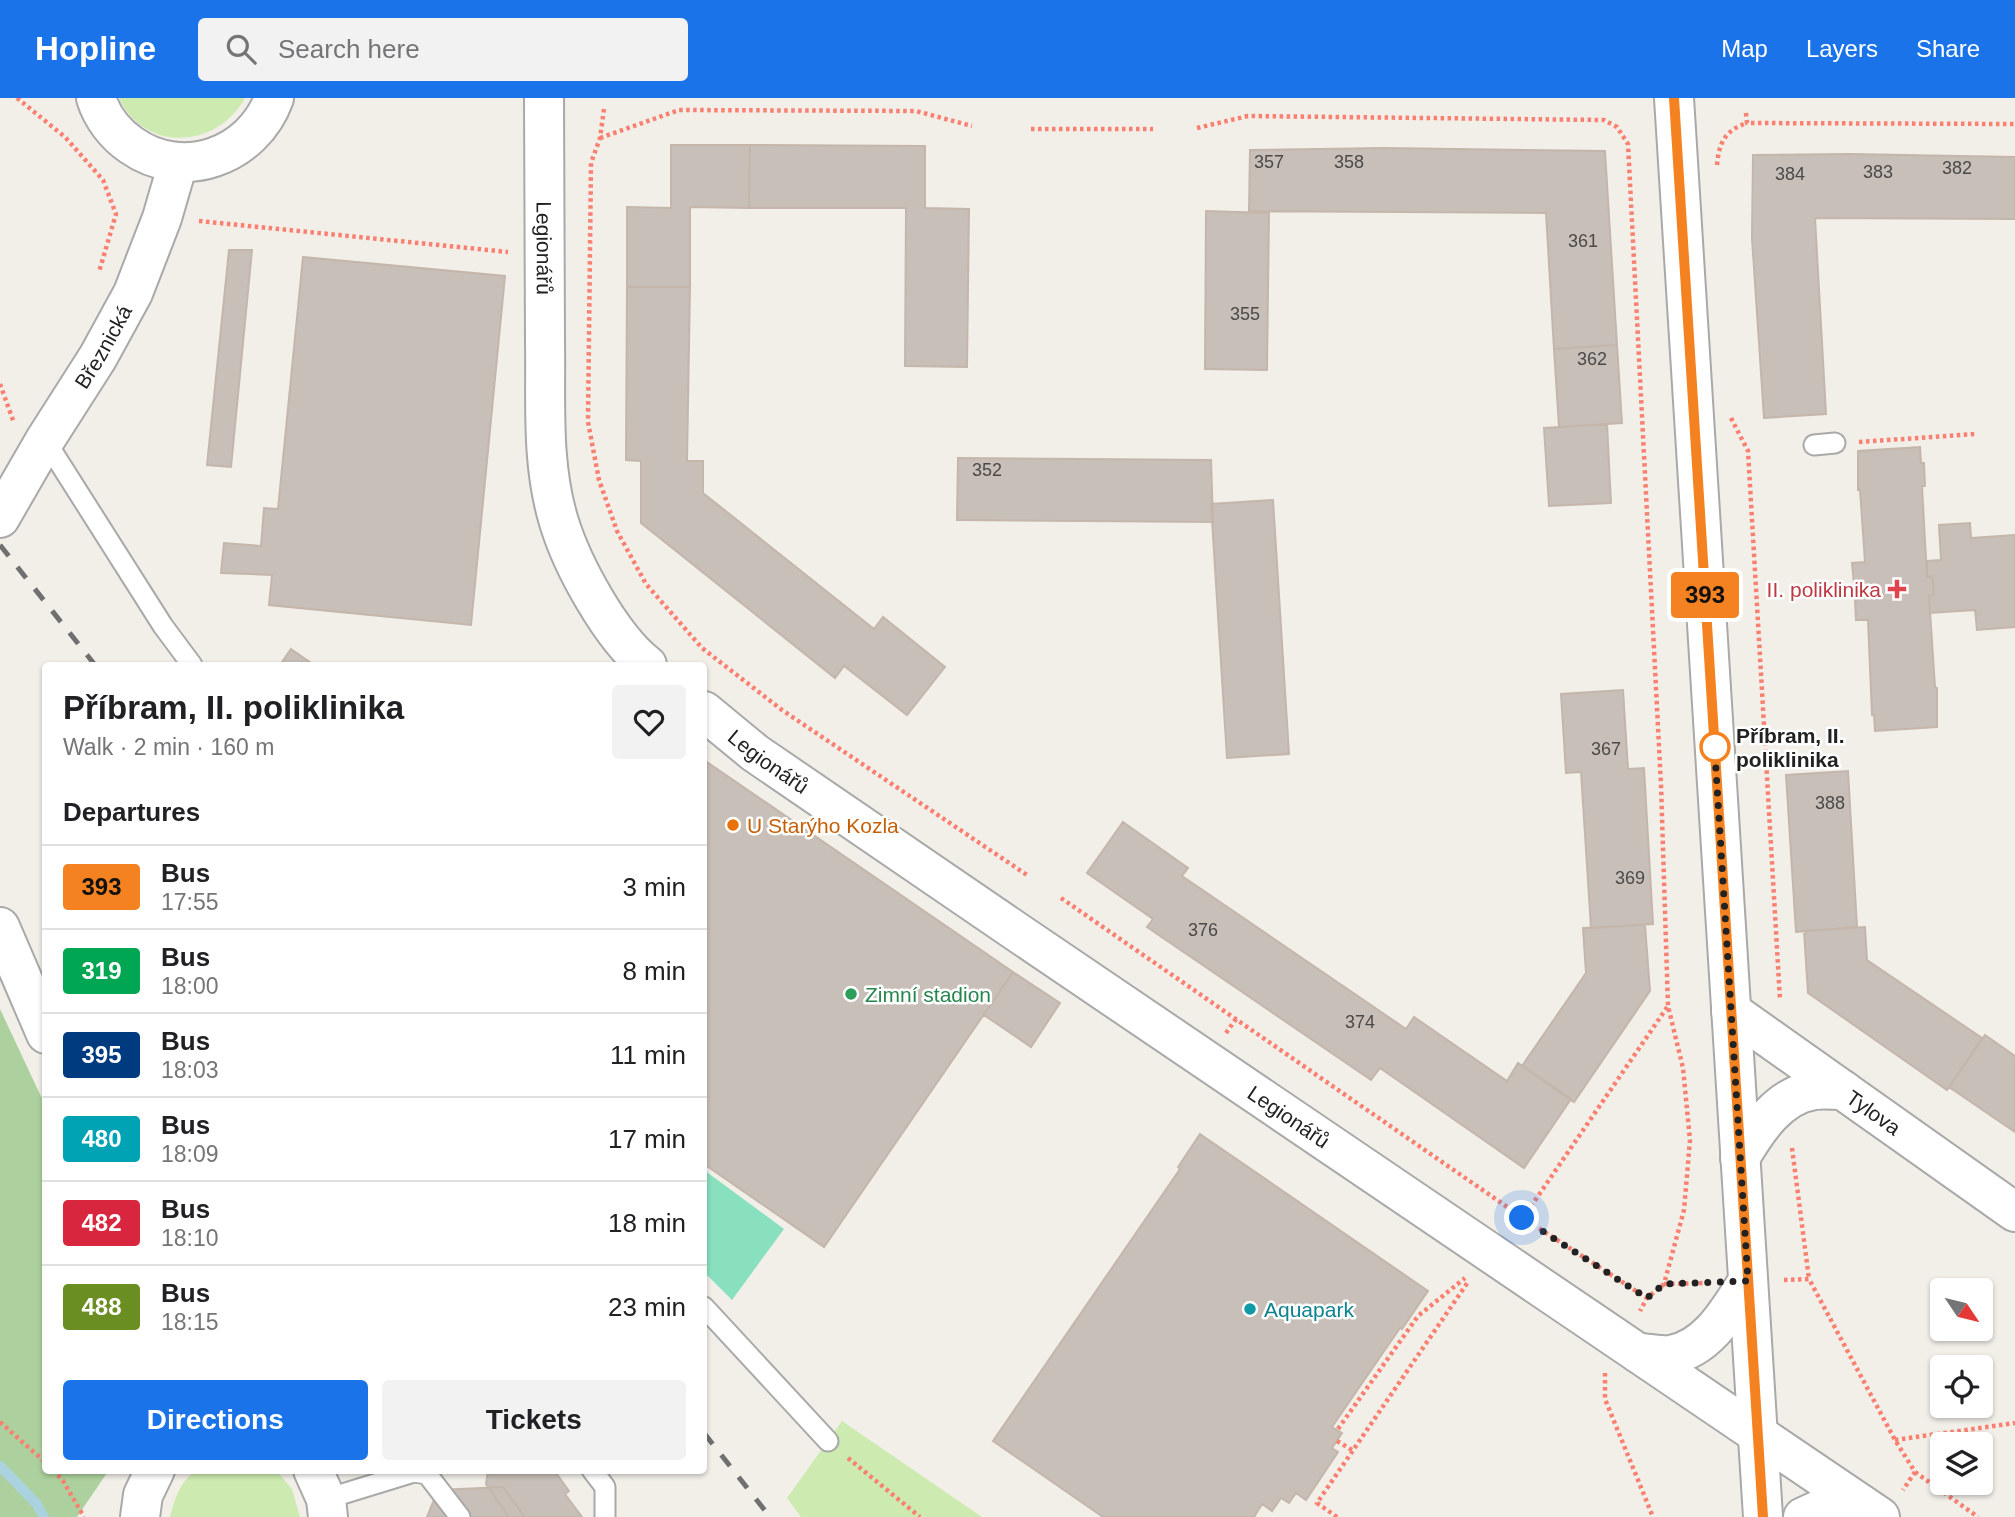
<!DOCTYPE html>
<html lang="en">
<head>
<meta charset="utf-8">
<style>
  :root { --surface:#fff; --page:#f2f2f2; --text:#202124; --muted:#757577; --line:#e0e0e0; --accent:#1a73e8 }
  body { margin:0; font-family:Helvetica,sans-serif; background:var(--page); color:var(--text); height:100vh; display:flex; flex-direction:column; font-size:26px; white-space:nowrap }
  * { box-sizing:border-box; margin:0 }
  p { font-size:23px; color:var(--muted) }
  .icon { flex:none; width:38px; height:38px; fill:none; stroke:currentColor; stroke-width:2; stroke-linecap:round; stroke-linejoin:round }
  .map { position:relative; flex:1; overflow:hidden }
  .panel { position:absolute; left:42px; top:564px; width:665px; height:812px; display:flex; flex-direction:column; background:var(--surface); border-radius:7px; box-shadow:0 2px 5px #0004 }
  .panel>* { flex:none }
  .badge { padding:0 14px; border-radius:5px; font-size:24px; line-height:46px }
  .needle { width:46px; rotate:125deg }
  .fabs { position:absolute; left:1930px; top:1180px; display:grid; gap:14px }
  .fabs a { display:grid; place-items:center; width:63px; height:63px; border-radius:7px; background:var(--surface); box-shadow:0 2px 5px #0004; font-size:35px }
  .you { position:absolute; width:35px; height:35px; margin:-18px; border:5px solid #fff; border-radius:50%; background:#1a73e8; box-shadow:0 0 0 10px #1a73e833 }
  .map>.badge { position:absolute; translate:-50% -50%; box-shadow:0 0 0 4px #fff }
  h2 { padding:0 21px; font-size:26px; line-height:63px }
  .round { display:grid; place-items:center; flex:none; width:74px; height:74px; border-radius:7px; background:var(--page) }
  .summary { display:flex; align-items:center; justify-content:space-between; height:119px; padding:0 21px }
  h1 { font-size:33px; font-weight:700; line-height:52px }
  .cta { display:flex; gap:14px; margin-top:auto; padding:14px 21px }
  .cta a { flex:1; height:80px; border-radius:7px; background:var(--accent); color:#fff; font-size:28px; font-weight:700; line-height:80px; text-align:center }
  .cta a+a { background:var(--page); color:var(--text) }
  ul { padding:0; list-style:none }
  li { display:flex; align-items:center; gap:21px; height:84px; padding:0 21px; border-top:2px solid var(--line) }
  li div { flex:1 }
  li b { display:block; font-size:26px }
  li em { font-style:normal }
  li .badge { min-width:77px; font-weight:700; text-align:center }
  header { display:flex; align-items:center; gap:42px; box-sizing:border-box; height:98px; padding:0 35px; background:var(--accent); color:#fff }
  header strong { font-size:33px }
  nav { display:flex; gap:38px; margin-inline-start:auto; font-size:24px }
  .search { width:490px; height:63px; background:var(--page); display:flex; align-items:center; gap:18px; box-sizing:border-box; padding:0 24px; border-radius:7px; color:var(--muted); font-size:26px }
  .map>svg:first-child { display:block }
  .grass { fill:#cdebb0 }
  .forest { fill:#add19e }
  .pitch { fill:#88e0be }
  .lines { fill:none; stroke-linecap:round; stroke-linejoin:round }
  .stream { stroke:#aad3df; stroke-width:10 }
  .building { fill:#c7bfb8; stroke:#c4b6ab; stroke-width:2 }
  .service-casing { stroke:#a9a9a9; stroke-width:23 }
  .minor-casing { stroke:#a9a9a9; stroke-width:42 }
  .tertiary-casing { stroke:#a9a9a9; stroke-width:42 }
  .path { stroke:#fa8072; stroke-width:4.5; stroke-dasharray:3.5 3.5; stroke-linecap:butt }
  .service { stroke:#fff; stroke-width:19 }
  .minor { stroke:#fff; stroke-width:38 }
  .tertiary { stroke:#fff; stroke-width:38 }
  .rail { stroke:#707070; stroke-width:5; stroke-dasharray:14 14; stroke-linecap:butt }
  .line-casing { stroke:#fff; stroke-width:16 }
  .line { stroke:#f58220; stroke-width:10 }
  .walk { stroke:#222; stroke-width:7; stroke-dasharray:0 12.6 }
  .health-dot { fill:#e0444e; stroke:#fff; stroke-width:2.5 }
  .stop-dot { fill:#fff; stroke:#f58220; stroke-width:3.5 }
  .food-dot { fill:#e8710a; stroke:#fff; stroke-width:2.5 }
  .leisure-dot { fill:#2e9e5b; stroke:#fff; stroke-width:2.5 }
  .culture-dot { fill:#0f9aa8; stroke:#fff; stroke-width:2.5 }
  .labels { text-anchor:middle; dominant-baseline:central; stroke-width:5; stroke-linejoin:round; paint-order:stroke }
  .number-label { font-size:18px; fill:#4b4948 }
  .street-label { font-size:21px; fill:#222; stroke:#fff }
  .health-label { font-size:21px; fill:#be3a42; stroke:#fff; text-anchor:end }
  .stop-label { font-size:21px; font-weight:bold; fill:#222; stroke:#fff; text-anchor:start }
  .food-label { font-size:21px; fill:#c56008; stroke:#fff; text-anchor:start }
  .leisure-label { font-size:21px; fill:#27864d; stroke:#fff; text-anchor:start }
  .culture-label { font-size:21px; fill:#0d838f; stroke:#fff; text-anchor:start }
</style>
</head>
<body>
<header>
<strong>Hopline</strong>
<div class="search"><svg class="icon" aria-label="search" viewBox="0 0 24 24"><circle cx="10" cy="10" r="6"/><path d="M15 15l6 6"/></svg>Search here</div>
<nav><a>Map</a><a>Layers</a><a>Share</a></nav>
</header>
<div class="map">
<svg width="2015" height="1419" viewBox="0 0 2015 1419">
  <rect width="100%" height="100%" fill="#f2efe9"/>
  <path class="grass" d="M119,0H245C218,50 145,56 119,0Z
    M842,1323L982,1419H801L787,1400Z
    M197,1372H276L292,1391L300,1419H170C175,1400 180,1383 197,1372Z"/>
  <path class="forest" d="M0,911L45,1007L46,1372H109L77,1419H0Z"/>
  <path class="pitch" d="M704,1072L784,1131L732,1202L704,1174Z"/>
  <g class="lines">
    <path class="stream" d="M0,1368L36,1405L44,1419"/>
  </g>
  <path class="building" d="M671,47H750L749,110L690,109V189H627V109L671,110Z
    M750,47L925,48V110L969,111L967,269L905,268L906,110H749Z
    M1384,50L1605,53L1617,247L1554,251L1546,115L1249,113L1250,52Z
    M1850,56L2015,59V121L1815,120L1826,316L1764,320L1752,140L1753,57Z
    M1206,113L1269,115L1267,272L1205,271Z
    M229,152H252L231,369L207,367Z
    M303,159L505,178L471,527L269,507L272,477L221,475L224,445L261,448L264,410L278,411Z
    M627,189H690L687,363H703V395L874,531L883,519L945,569L907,617L844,568L835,580L641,425V363L626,362Z
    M1617,247L1622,325L1559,329L1554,251Z
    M1607,326L1611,405L1549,408L1544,330Z
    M1920,349L1921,365H1924L1925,388H1922L1927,479L1932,478L1934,497L1929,498L1935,589L1937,590V629L1875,633L1874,617H1872L1868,522H1856L1855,502L1861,501L1859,485L1854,486L1852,465L1865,464L1860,392H1858V353Z
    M958,360L1211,362L1213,424L957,422Z
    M1273,402L1289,656L1227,660L1211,406Z
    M1970,425L1971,440L2015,437V529L1977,532L1975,512L1930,515L1929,498L1934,497L1932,478L1927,479V463L1941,462L1939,427Z
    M291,551L314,567H280Z
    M1623,592L1628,671L1644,670L1653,826L1591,830L1581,674L1566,675L1561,596Z
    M704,662L1013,874L824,1149L704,1066Z
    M1848,673L1857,829L1796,834L1786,677Z
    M1123,724L1188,770L1182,778L1406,931L1414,919L1507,983L1518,965L1571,1001L1524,1070L1380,970L1371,982L1147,829L1153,821L1087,775Z
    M1645,827L1650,893L1574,1004L1522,968L1586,875L1583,830Z
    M1865,829L1867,862L1982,940L1947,992L1808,895L1804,833Z
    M1013,874L1060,905L1031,949L984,917Z
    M1985,937L2015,958V1034L1949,989Z
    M1200,1036L1428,1193L1402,1231L1400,1230L1332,1329L1342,1335L1332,1350L1338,1354L1306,1402L1296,1395L1289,1405L1281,1400L1272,1413L1262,1406L1254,1419H1103L993,1343L1180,1071L1178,1069Z
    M488,1372H554L569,1393L565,1396L582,1419H509L486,1386Z
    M503,1389L525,1419H427L438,1392Z"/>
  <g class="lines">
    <defs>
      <path id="service" d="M45,342L163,528L192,567
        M1814,347L1835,345
        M704,1209L828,1343
        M592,1372L605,1389V1419
        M326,1401L414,1374L427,1376L460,1419"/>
      <g id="minor">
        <path id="s1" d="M544,0C544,81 545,163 545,244C546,304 541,366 559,424C572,467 611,539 647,567"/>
        <path d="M1674,0L1763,1419"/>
        <path id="s2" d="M704,613L755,655L1014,832L1880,1419"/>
        <path id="s3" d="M1731,913L2015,1114"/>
        <path d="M1740,1060C1757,1031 1779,997 1815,992C1824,991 1834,992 1843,992"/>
        <path d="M1638,1255C1648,1255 1661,1258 1671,1257C1709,1250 1729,1212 1748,1183"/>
        <path d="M1803,1419L1825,1409L1862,1407"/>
      </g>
      <g id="tertiary">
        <path d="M96,0C102,19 115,36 131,47C183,84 253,58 274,0"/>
        <path id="s4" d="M0,420L45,342L98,259L133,195L162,120L178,65"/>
        <path d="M0,829L46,936"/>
        <path d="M313,1372L326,1401L328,1419"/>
        <path d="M140,1419L143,1397L155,1372"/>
      </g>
    </defs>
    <use href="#service" class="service-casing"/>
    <use href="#minor" class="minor-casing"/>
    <use href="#tertiary" class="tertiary-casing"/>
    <path class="path" d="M17,0L65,39L103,82L116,116L99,174
      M604,11L600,40L591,65L588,324L599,382L617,433L646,486L702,550L782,612L1027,777
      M1746,15L1747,25L2015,26
      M1197,30L1248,18L1604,22L1617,29L1628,46L1661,687L1668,908L1683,970L1690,1042L1684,1112L1664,1186L1647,1200L1640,1213
      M1031,31H1153
      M600,40L679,12L916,13L972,28
      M1717,67C1719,45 1725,32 1747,25
      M199,123L508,154
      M0,286L14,325
      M1731,320L1748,353L1780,902
      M1859,344L1976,336
      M1061,800L1523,1120L1647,1200
      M1226,935L1236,921
      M1792,1050L1809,1181
      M1523,1120L1668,908
      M1784,1182L1809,1181L1895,1342L1915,1374L1903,1392
      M1664,1186L1705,1185
      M1605,1275V1301L1653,1419
      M0,1324L46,1365
      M1338,1331L1418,1218L1465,1180
      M1895,1342L2015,1325
      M1337,1343L1352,1352
      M848,1360L920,1419
      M53,1372L63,1383L84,1419
      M1915,1374L1978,1419
      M1337,1419L1317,1405L1468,1184"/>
    <use href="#service" class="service"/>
    <use href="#minor" class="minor"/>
    <use href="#tertiary" class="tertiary"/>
    <path class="rail" d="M0,447L95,567
      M704,1335L770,1419"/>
  </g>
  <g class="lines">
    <defs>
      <path id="line" d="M1674,0L1763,1419"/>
    </defs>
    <use href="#line" class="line-casing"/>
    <use href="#line" class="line"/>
    <path class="walk" d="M1522,1120L1647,1200L1664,1186L1748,1183L1714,640L1715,649"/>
  </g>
  <path class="health-dot" d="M1893.5 480.5h7v7h7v7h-7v7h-7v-7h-7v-7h7z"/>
  <circle class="stop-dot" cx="1715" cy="649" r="14"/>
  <circle class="food-dot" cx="733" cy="727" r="7"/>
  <circle class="leisure-dot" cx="851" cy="896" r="7"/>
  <circle class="culture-dot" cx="1250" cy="1211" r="7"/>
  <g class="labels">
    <g class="number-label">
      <text x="1269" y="64">357</text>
      <text x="1349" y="64">358</text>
      <text x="1957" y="70">382</text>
      <text x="1878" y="74">383</text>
      <text x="1790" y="76">384</text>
      <text x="1583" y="143">361</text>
      <text x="1245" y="216">355</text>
      <text x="1592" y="261">362</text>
      <text x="987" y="372">352</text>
      <text x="1606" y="651">367</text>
      <text x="1830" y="705">388</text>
      <text x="1630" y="780">369</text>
      <text x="1203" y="832">376</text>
      <text x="1360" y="924">374</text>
    </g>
    <g class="street-label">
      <text stroke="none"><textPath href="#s1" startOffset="150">Legionářů</textPath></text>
      <text stroke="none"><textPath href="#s4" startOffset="200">Březnická</textPath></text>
      <text stroke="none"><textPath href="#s2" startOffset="82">Legionářů</textPath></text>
      <text stroke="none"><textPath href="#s3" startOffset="175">Tylova</textPath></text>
      <text stroke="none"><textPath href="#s2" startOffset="712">Legionářů</textPath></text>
    </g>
    <g class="health-label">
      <text x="1881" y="491">II. poliklinika</text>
    </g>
    <g class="stop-label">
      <text x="1736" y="637">Příbram, II.<tspan x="1736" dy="24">poliklinika</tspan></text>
    </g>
    <g class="food-label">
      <text x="747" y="727">U Starýho Kozla</text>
    </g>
    <g class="leisure-label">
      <text x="865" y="896">Zimní stadion</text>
    </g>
    <g class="culture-label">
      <text x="1264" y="1211">Aquapark</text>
    </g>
  </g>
</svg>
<div class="fabs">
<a><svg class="needle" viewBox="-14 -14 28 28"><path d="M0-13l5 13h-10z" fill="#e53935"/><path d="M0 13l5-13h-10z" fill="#757577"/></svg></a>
<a><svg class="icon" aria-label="locate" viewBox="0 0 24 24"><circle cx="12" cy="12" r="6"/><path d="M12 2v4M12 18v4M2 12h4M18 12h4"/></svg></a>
<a><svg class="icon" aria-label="layers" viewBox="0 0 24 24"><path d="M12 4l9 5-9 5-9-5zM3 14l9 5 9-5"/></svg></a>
</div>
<div class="you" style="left:1522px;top:1120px"></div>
<b class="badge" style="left:1705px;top:497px;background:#f58220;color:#111">393</b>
<section class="panel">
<div class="summary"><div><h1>Příbram, II. poliklinika</h1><p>Walk · 2 min · 160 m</p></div><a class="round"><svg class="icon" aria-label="heart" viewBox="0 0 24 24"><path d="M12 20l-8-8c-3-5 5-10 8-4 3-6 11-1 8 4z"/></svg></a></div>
<h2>Departures</h2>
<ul>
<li><span class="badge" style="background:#f58220;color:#111">393</span><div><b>Bus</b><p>17:55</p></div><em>3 min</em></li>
<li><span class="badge" style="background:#00a651;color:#fff">319</span><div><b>Bus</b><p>18:00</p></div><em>8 min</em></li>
<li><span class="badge" style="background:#003b80;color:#fff">395</span><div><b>Bus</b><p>18:03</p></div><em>11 min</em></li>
<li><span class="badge" style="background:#00a3b4;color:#fff">480</span><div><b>Bus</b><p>18:09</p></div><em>17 min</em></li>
<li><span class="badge" style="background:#d7263d;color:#fff">482</span><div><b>Bus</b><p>18:10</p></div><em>18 min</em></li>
<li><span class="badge" style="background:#6b8e23;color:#fff">488</span><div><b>Bus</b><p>18:15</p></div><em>23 min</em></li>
</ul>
<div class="cta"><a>Directions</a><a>Tickets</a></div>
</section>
</div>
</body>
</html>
